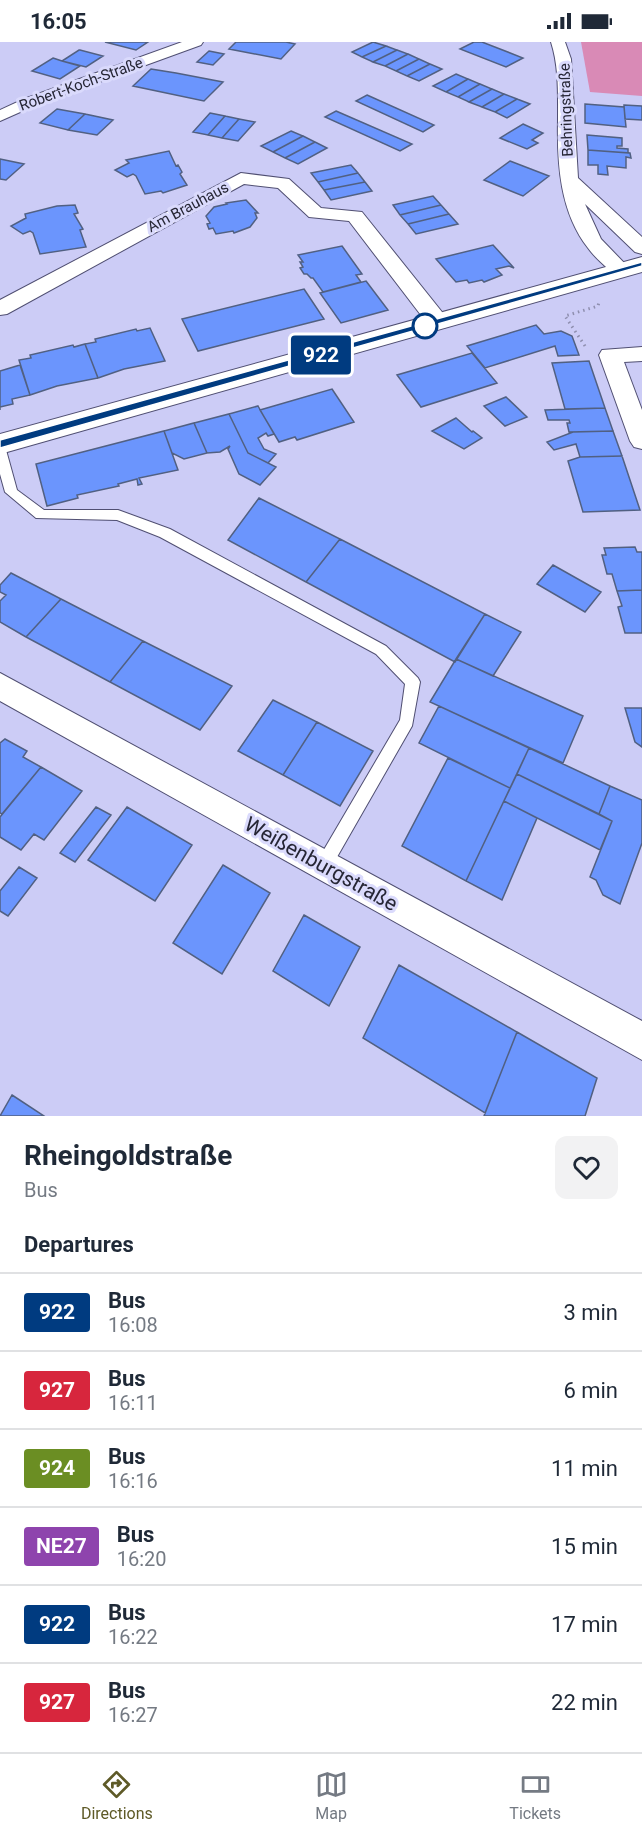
<!DOCTYPE html>
<html lang="en">
<head>
<meta charset="utf-8">
<style>
  :root { --surface:#fff; --page:#f2f2f3; --text:#1f2937; --muted:#747a83; --line:#e0e1e3; --accent:#5e5a27 }
  body { margin:0; font-family:Roboto,sans-serif; background:var(--page); color:var(--text); height:100vh; display:flex; flex-direction:column; font-size:22px; white-space:nowrap }
  * { box-sizing:border-box; margin:0 }
  p { font-size:20px; color:var(--muted) }
  .icon { flex:none; width:33px; height:33px; fill:none; stroke:currentColor; stroke-width:2; stroke-linecap:round; stroke-linejoin:round }
  .map { position:relative; height:1074px; overflow:hidden }
  .sheet { display:flex; flex-direction:column; background:var(--surface); flex:1 }
  .sheet>* { flex:none }
  .badge { padding:0 12px; border-radius:4px; font-size:21px; line-height:39px }
  .map>.badge { position:absolute; translate:-50% -50%; box-shadow:0 0 0 3px #fff }
  h2 { padding:0 24px; font-size:22px; line-height:54px }
  .round { display:grid; place-items:center; flex:none; width:63px; height:63px; border-radius:12px; background:var(--page) }
  .summary { display:flex; align-items:center; justify-content:space-between; height:102px; padding:0 24px }
  h1 { font-size:28px; font-weight:700; line-height:45px }
  ul { padding:0; list-style:none }
  li { display:flex; align-items:center; gap:18px; height:78px; padding:0 24px; border-top:2px solid var(--line) }
  li div { flex:1 }
  li b { display:block; font-size:22px }
  li em { font-style:normal }
  li .badge { min-width:66px; font-weight:700; text-align:center }
  .status { display:flex; justify-content:space-between; align-items:center; height:42px; padding:0 30px; background:var(--surface); direction:ltr }
  .status svg { height:16px; fill:currentColor }
  .tab-bar { display:flex; justify-content:space-around; align-items:center; height:84px; border-top:2px solid var(--line); background:var(--surface); font-size:16px; color:var(--muted) }
  .tab-bar a { display:grid; justify-items:center; gap:3px }
  .tab-bar .on { color:var(--accent) }
  .map>svg:first-child { display:block }
  .green { fill:#d98ab6 }
  .building { fill:#6b95fd; stroke:#516082; stroke-width:1.5 }
  .lines { fill:none; stroke-linecap:round; stroke-linejoin:round }
  .service-casing { stroke:#504f72; stroke-width:2 }
  .minor-casing { stroke:#504f72; stroke-width:2 }
  .tertiary-casing { stroke:#504f72; stroke-width:2 }
  .path { stroke:#8f8faf; stroke-width:3; stroke-dasharray:1.5 4; stroke-linecap:butt }
  .service { fill:#fff; fill-rule:evenodd }
  .minor { fill:#fff; fill-rule:evenodd }
  .tertiary { fill:#fff; fill-rule:evenodd }
  .line { fill:#003b80; stroke:#fff; stroke-width:1.5 }
  .stop-dot { fill:#fff; stroke:#003b80; stroke-width:3 }
  .labels { text-anchor:middle; dominant-baseline:central; stroke-width:6; stroke-linejoin:round; paint-order:stroke }
  .far-street-label { font-size:15px; fill:#262635; stroke:#dadafc }
  .near-street-label { font-size:21px; fill:#262635; stroke:#dadafc }
</style>
</head>
<body>
<div class="status"><b>16:05</b><svg viewBox="0 0 49 12"><path d="M0 12V9h3v3zM5 12V6h3v6zM10 12V3h3v9zM15 12V0h3v12zM26 1h20v11H26zM47 4h2v5h-2z"/></svg></div>
<div class="map">
<svg width="642" height="1074" viewBox="0 0 642 1074">
  <rect width="100%" height="100%" fill="#ccccf6"/>
  <path class="green" d="M581,0H642V54L590,50Z"/>
  <path class="building" d="M105,0H148L136,8Z
    M236,0H286L295,2L281,17L229,7Z
    M373,0L386,4L362,15L352,10Z
    M474,0H482L523,16L506,25L460,7Z
    M386,4L397,8L373,20L362,15Z
    M79,8H80L103,14L86,25L62,19Z
    M397,8L408,12L385,24L373,20Z
    M209,9L224,12L213,23L197,20Z
    M408,12L419,17L396,29L385,24Z
    M53,16L62,19L80,24L60,37L32,29Z
    M419,17L430,22L407,34L396,29Z
    M430,22L442,27L419,39L407,34Z
    M151,27L176,31L223,40L204,59L133,44Z
    M456,32L468,37L446,50L433,44Z
    M468,37L480,42L458,55L446,50Z
    M480,42L492,47L469,60L458,55Z
    M492,47L504,52L482,65L469,60Z
    M504,52L517,57L495,70L482,65Z
    M367,53L434,83L423,90L356,59Z
    M517,57L530,62L507,76L495,70Z
    M585,62L624,65L626,85L585,81Z
    M624,63L642,64V78L625,77Z
    M57,67L85,72L68,88L40,81Z
    M336,69L412,102L400,109L325,75Z
    M210,71L225,74L208,93L193,90Z
    M85,72L113,78L97,93L68,88Z
    M225,74L239,77L222,96L208,93Z
    M239,77L255,80L238,99L222,96Z
    M523,82L543,91L532,98L538,101L527,107L500,96Z
    M291,89L303,94L273,110L261,104Z
    M587,93L622,96V104H617V106L628,107V111L588,108Z
    M303,94L315,100L285,116L273,110Z
    M315,100L327,106L298,122L285,116Z
    M588,108L630,111L631,116L626,115V126L607,124L608,133L598,132V123H588Z
    M169,109L176,124L178,123L182,130L180,132L187,143L163,151L161,149L145,152L136,134L133,132L127,135L115,128L129,121L126,118Z
    M0,117L24,122L6,138L0,137Z
    M510,119L549,134L523,154L484,138Z
    M351,123L358,131L318,140L311,131Z
    M358,131L365,140L324,148L318,140Z
    M365,140L372,149L331,158L324,148Z
    M433,154L441,163L400,173L393,163Z
    M246,158L258,171H255L257,176L250,185L234,191L233,189L216,192L213,186L209,187L207,182L210,181L206,174L214,165L227,162L226,161Z
    M75,163L78,171L74,172L83,187L80,188L86,205L40,212L33,191L30,189L23,192L11,184L26,176L25,172L57,164Z
    M441,163L449,172L408,182L400,173Z
    M449,172L458,182L416,192L408,182Z
    M493,203L514,226L509,224L496,227L502,233L484,240L482,238L469,241L467,238L456,240L436,217Z
    M342,204L362,232L356,233L361,240L323,250L313,236H311L307,232H304L300,226L303,225L300,220H303L298,213Z
    M366,239L388,268L341,281L320,251Z
    M304,247L324,277L198,309L182,277Z
    M536,283L544,292L561,289L572,294L579,313L558,314L555,304L485,326L467,304Z
    M150,286L165,319L124,327L98,336L85,302L96,300L95,297L136,287L137,289Z
    M85,302L98,336L57,344L30,353L19,318L31,316L30,313L73,303L74,305Z
    M472,311L497,341L421,365L397,333Z
    M589,319L605,366L565,367L552,321Z
    M20,323L30,353L12,357L13,362L0,365V368V329Z
    M332,347L354,380L297,398L295,395L279,400L260,368Z
    M506,355L527,375L505,384L484,364Z
    M258,364L274,392L268,394L266,391L258,396L264,407L276,412L268,421L248,411L229,372Z
    M605,366L613,389L569,390L567,381H570L569,378H548L545,368Z
    M229,372L248,411L276,425L260,443L239,432L228,407L230,404L220,410L207,411L194,381Z
    M456,376L472,390L473,389L482,396L464,407L432,389Z
    M194,381L207,411L184,417L172,411L164,389Z
    M164,389L178,428L139,436L142,442L138,443L137,437L118,442L119,444L77,453L78,456L47,464L36,422Z
    M613,389L622,414L580,415L576,402L554,408L547,400L573,390Z
    M622,414L640,468L583,470L568,419L580,415Z
    M259,456L340,497L306,540L228,498Z
    M340,497L485,572L455,620L306,540Z
    M635,505L637,510H642V548L617,549L612,532H607L602,513H606L604,506Z
    M553,523L601,550L585,570L537,542Z
    M11,531L61,557L26,595L0,580V559L6,553L0,550V543Z
    M642,548V591H625L618,565L622,564L617,549Z
    M61,557L143,599L110,640L26,595Z
    M485,572L521,590L493,634L456,617Z
    M143,599L232,644L200,688L110,640Z
    M456,617L583,674L563,721L430,660Z
    M273,658L317,680L283,733L238,709Z
    M439,664L529,706L510,746L419,701Z
    M625,666H642V705L635,700Z
    M317,680L373,709L340,764L283,733Z
    M5,697L27,709L23,715L41,725L2,772L0,771V701Z
    M529,706L610,744L599,772L517,732Z
    M448,716L510,746L466,839L402,804Z
    M41,725L82,749L44,798L34,792L21,808L0,795V775Z
    M517,732L612,779L600,808L504,759Z
    M610,744L642,758V801L620,862L603,853L596,838L590,835L612,779L599,772Z
    M504,759L537,776L502,858L466,839Z
    M96,765L111,773L75,820L60,811Z
    M127,765L192,803L155,859L88,818Z
    M223,823L270,851L222,932L173,901Z
    M19,825L37,836L8,874L0,869V849Z
    M304,873L360,905L329,964L273,929Z
    M399,923L517,990L485,1071L363,996Z
    M517,990L597,1036L585,1074H484Z
    M12,1053L44,1074H0Z"/>
  <g class="lines">
    <defs>
      <path id="service" d="M0,404L6,408L17,448L44,468H118L170,487L386,604L418,636L420,640L412,684L329,829L323,831L317,829L315,823L400,678L405,642L376,612L160,495L117,478L36,476L5,450L0,432Z"/>
      <path id="minor" d="M182,0H203L201,3L36,63L0,79V68L24,57Z
        M551,0H565L571,17L578,136L642,195V212L635,210L585,162L601,197L631,228L628,232H614C605,224 595,216 588,206C560,170 557,122 558,78C558,51 559,25 551,0Z
        M241,131L289,137L321,166L362,170L446,275L449,280L446,285L438,287L430,285L349,179L309,175L278,146L244,142L7,272L0,273V258Z
        M642,305V319L624,320L642,368V407L634,405L630,399L599,313L602,308Z
        M0,631L642,979V1018L0,659Z"/>
      <path id="tertiary" d="M642,215V230L0,412V392Z"/>
    </defs>
    <use href="#service" class="service-casing"/>
    <use href="#minor" class="minor-casing"/>
    <use href="#tertiary" class="tertiary-casing"/>
    <path class="path" d="M585,304L565,274L598,264L599,260"/>
    <use href="#service" class="service"/>
    <use href="#minor" class="minor"/>
    <use href="#tertiary" class="tertiary"/>
  </g>
  <path class="line" d="M642,220V224L0,406V398Z"/>
  <circle class="stop-dot" cx="425" cy="284" r="12"/>
  <g class="labels">
    <g class="far-street-label">
      <text transform="translate(81 42) rotate(-20)">Robert-Koch-Straße</text>
      <text transform="translate(566 68) rotate(-92)">Behringstraße</text>
      <text transform="translate(188 165) rotate(-28)">Am Brauhaus</text>
    </g>
    <g class="near-street-label">
      <text transform="translate(321 822) rotate(29)">Weißenburgstraße</text>
    </g>
  </g>
</svg>
<b class="badge" style="left:321px;top:313px;background:#003b80;color:#fff">922</b>
</div>
<section class="sheet">
<div class="summary"><div><h1>Rheingoldstraße</h1><p>Bus</p></div><a class="round"><svg class="icon" aria-label="heart" viewBox="0 0 24 24"><path d="M12 20l-8-8c-3-5 5-10 8-4 3-6 11-1 8 4z"/></svg></a></div>
<h2>Departures</h2>
<ul>
<li><span class="badge" style="background:#003b80;color:#fff">922</span><div><b>Bus</b><p>16:08</p></div><em>3 min</em></li>
<li><span class="badge" style="background:#d7263d;color:#fff">927</span><div><b>Bus</b><p>16:11</p></div><em>6 min</em></li>
<li><span class="badge" style="background:#6b8e23;color:#fff">924</span><div><b>Bus</b><p>16:16</p></div><em>11 min</em></li>
<li><span class="badge" style="background:#8e44ad;color:#fff">NE27</span><div><b>Bus</b><p>16:20</p></div><em>15 min</em></li>
<li><span class="badge" style="background:#003b80;color:#fff">922</span><div><b>Bus</b><p>16:22</p></div><em>17 min</em></li>
<li><span class="badge" style="background:#d7263d;color:#fff">927</span><div><b>Bus</b><p>16:27</p></div><em>22 min</em></li>
</ul>
</section>
<nav class="tab-bar">
<a class="on"><svg class="icon" aria-label="directions" viewBox="0 0 24 24"><path d="M12 3l9 9-9 9-9-9zM9 14v-3h6M13 9l2 2-2 2"/></svg>Directions</a>
<a><svg class="icon" aria-label="map" viewBox="0 0 24 24"><path d="M3 6l6-2 6 2 6-2v14l-6 2-6-2-6 2zM9 4v14M15 6v14"/></svg>Map</a>
<a><svg class="icon" aria-label="tickets" viewBox="0 0 24 24"><path d="M3 7h18v10H3zM15 7v10"/></svg>Tickets</a>
</nav>
</body>
</html>
